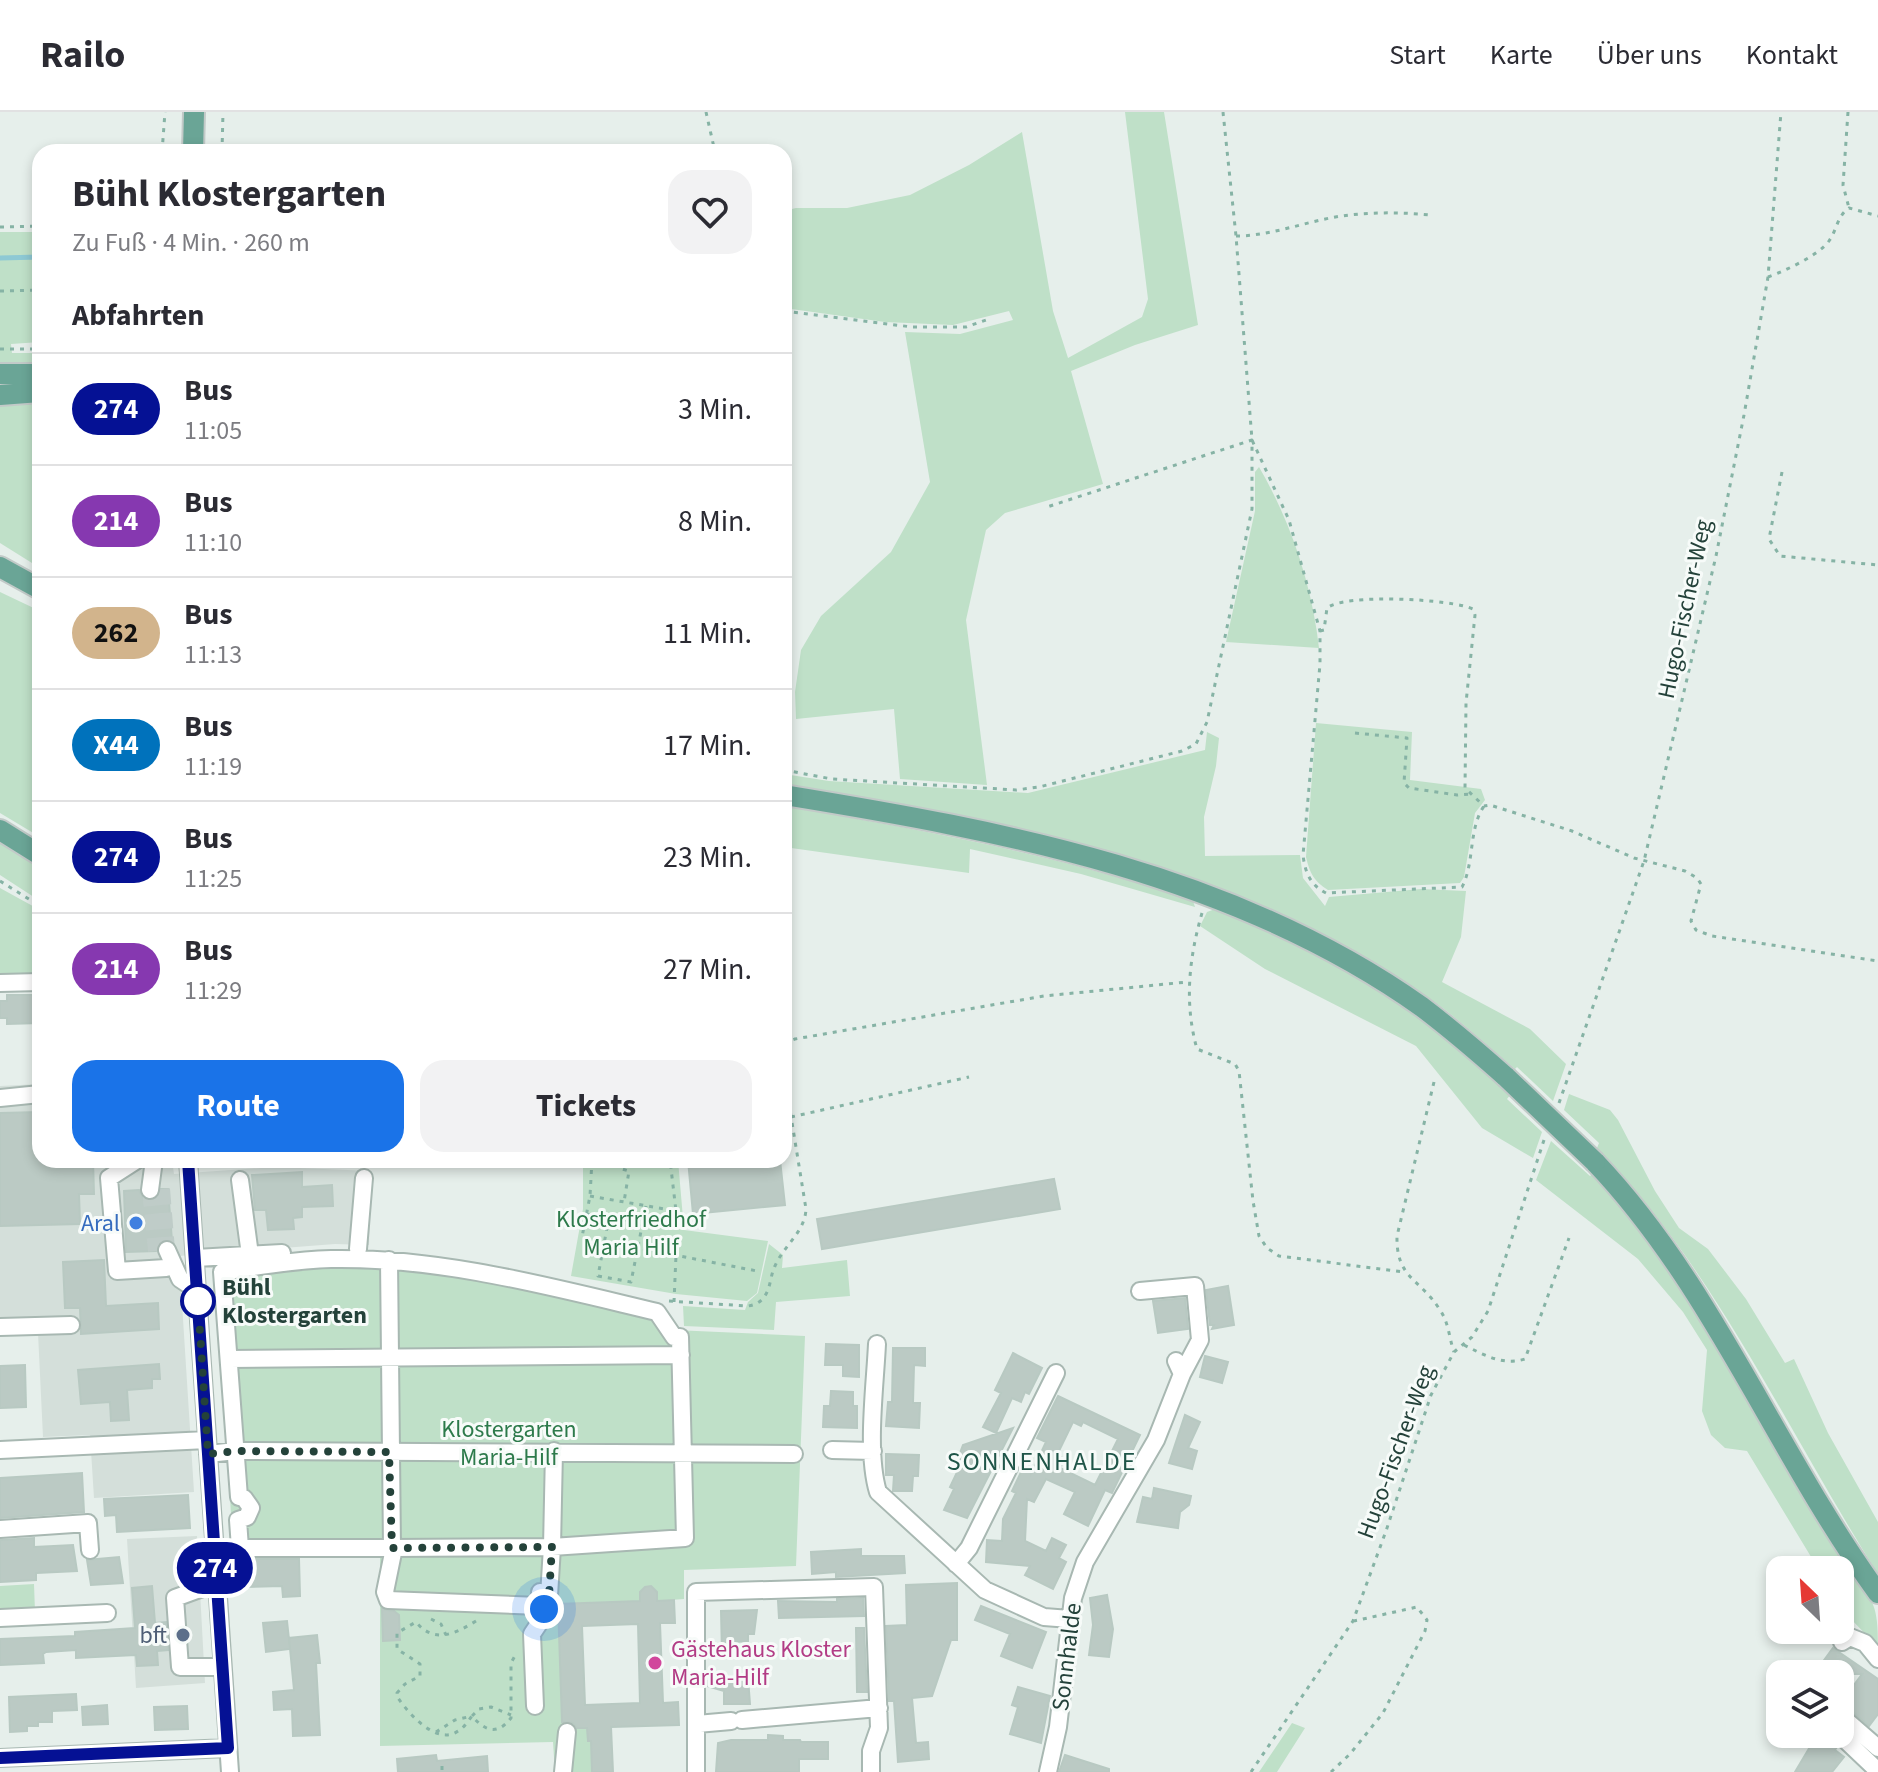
<!DOCTYPE html>
<html lang="de">
<head>
<meta charset="utf-8">
<style>
  :root { --surface:#fff; --page:#f2f2f3; --text:#2b2b33; --muted:#7c7c81; --line:#e1e1e2; --accent:#1a73e8 }
  body { margin:0; font-family:"Source Sans 3",sans-serif; background:var(--page); color:var(--text); height:100vh; display:flex; flex-direction:column; font-size:30px; white-space:nowrap }
  * { box-sizing:border-box; margin:0 }
  p { font-size:26px; color:var(--muted) }
  .icon { flex:none; width:44px; height:44px; fill:none; stroke:currentColor; stroke-width:2; stroke-linecap:round; stroke-linejoin:round }
  .map { position:relative; flex:1; overflow:hidden }
  .drawer { position:absolute; left:32px; top:32px; width:760px; height:1024px; display:flex; flex-direction:column; background:var(--surface); border-radius:24px; box-shadow:0 4px 12px #0003 }
  .drawer>* { flex:none }
  .badge { padding:0 16px; border-radius:26px; font-size:28px; line-height:52px }
  .needle { width:52px; rotate:335deg }
  .fabs { position:absolute; left:1766px; top:1444px; display:grid; gap:16px }
  .fabs a { display:grid; place-items:center; width:88px; height:88px; border-radius:16px; background:var(--surface); box-shadow:0 4px 12px #0003; font-size:40px }
  .you { position:absolute; width:40px; height:40px; margin:-20px; border:6px solid #fff; border-radius:50%; background:#1a73e8; box-shadow:0 0 0 12px #1a73e833 }
  .map>.badge { position:absolute; translate:-50% -50%; box-shadow:0 0 0 4px #fff }
  h2 { padding:0 40px; font-size:30px; line-height:72px }
  .round { display:grid; place-items:center; flex:none; width:84px; height:84px; border-radius:24px; background:var(--page) }
  .overview { display:flex; align-items:center; justify-content:space-between; height:136px; padding:0 40px }
  h1 { font-size:38px; font-weight:700; line-height:60px }
  .button { display:flex; gap:16px; margin-top:auto; padding:16px 40px }
  .button a { flex:1; height:92px; border-radius:24px; background:var(--accent); color:#fff; font-size:32px; font-weight:700; line-height:92px; text-align:center }
  .button a+a { background:var(--page); color:var(--text) }
  ul { padding:0; list-style:none }
  li { display:flex; align-items:center; gap:24px; height:112px; padding:0 40px; border-top:2px solid var(--line) }
  li div { flex:1 }
  li b { display:block; font-size:30px }
  li em { font-style:normal }
  li .badge { min-width:88px; font-weight:700; text-align:center }
  header { display:flex; align-items:center; gap:48px; box-sizing:border-box; height:112px; padding:0 40px; background:var(--surface); border-bottom:2px solid var(--line) }
  header strong { font-size:38px }
  nav { display:flex; gap:44px; margin-inline-start:auto; font-size:28px }
  .map>svg:first-child { display:block }
  .built { fill:#d4dfda }
  .green { fill:#bfe0c8 }
  .lines { fill:none; stroke-linecap:round; stroke-linejoin:round }
  .stream { stroke:#8ec9d4; stroke-width:5 }
  .building { fill:#bbcac4; stroke:#b8c9c2; stroke-width:2; fill-rule:evenodd }
  .minor-tunnel { stroke:#bfccc8; stroke-width:16; stroke-dasharray:16 8; stroke-linecap:butt }
  .minor-casing { stroke:#a8b8b2; stroke-width:20 }
  .major-casing { stroke:#c2cac8; stroke-width:24 }
  .path { stroke:#86b3a5; stroke-width:3; stroke-dasharray:4 6; stroke-linecap:butt }
  .minor { stroke:#fff; stroke-width:16 }
  .major { stroke:#6aa596; stroke-width:20 }
  .major-bridge-casing { stroke:#c2cac8; stroke-width:24; stroke-linecap:butt }
  .major-bridge { stroke:#6aa596; stroke-width:20 }
  .line-casing { stroke:#fff; stroke-width:18 }
  .line { stroke:#051194; stroke-width:12 }
  .walk { stroke:#24423a; stroke-width:8; stroke-dasharray:0 14.4 }
  .shop-dot { fill:#3f7fe0; stroke:#f7fbf9; stroke-width:3 }
  .stop-dot { fill:#fff; stroke:#051194; stroke-width:4 }
  .service-dot { fill:#5c6f8a; stroke:#f7fbf9; stroke-width:3 }
  .hotel-dot { fill:#d1479c; stroke:#f7fbf9; stroke-width:3 }
  .labels { text-anchor:middle; dominant-baseline:central; stroke-width:6; stroke-linejoin:round; paint-order:stroke }
  .street-label { font-size:24px; fill:#24423a; stroke:#f7fbf9 }
  .park-label { font-size:24px; fill:#2d7a4b; stroke:#f7fbf9 }
  .shop-label { font-size:24px; fill:#366cbe; stroke:#f7fbf9; text-anchor:end }
  .stop-label { font-size:24px; font-weight:bold; fill:#24423a; stroke:#f7fbf9; text-anchor:start }
  .service-label { font-size:24px; fill:#4e5e75; stroke:#f7fbf9; text-anchor:end }
  .hotel-label { font-size:24px; fill:#b23c85; stroke:#f7fbf9; text-anchor:start }
  .neighbourhood-label { font-size:26px; letter-spacing:2px; fill:#1f5548; stroke:#f7fbf9 }
</style>
</head>
<body>
<header>
<strong>Railo</strong>
<nav><a>Start</a><a>Karte</a><a>Über uns</a><a>Kontakt</a></nav>
</header>
<div class="map">
<svg width="1878" height="1660" viewBox="0 0 1878 1660">
  <rect width="100%" height="100%" fill="#e6efeb"/>
  <path class="built" d="M40,972V1048H172L174,1062L276,1055L371,1059L369,1133L335,1132L179,1144L194,1380L94,1386L90,1323L43,1325L38,1221L0,1223V974Z
    M197,1424L205,1571L136,1576L127,1427Z"/>
  <path class="green" d="M1125,0H1164L1198,213L1135,233L1071,259L1103,372L1005,401L986,418L966,508L987,673L900,667L894,597L796,607L795,580L801,538L821,504L891,440L930,370L905,220L960,222L1013,208L1009,199L953,213L885,210L784,196V99L796,96H847L910,83L969,53L1022,20L1053,199L1068,246L1142,205L1148,187Z
    M0,120H40V230L11,232L12,241H40V255H0Z
    M40,287V456L0,431V290Z
    M1259,355C1291,410 1312,473 1319,536L1226,530L1255,399V360Z
    M0,480L40,499V725L0,701Z
    M1316,611L1412,620L1410,668L1481,677L1485,688L1475,701L1464,765L1460,771L1328,778C1314,769 1310,762 1306,745Z
    M1207,620L1219,626L1216,654L1204,705L1205,744L1300,743L1303,766L1325,794L1329,785L1421,777L1466,779L1461,825L1442,870L1530,917L1566,952L1553,989L1517,955L1515,957C1489,935 1463,911 1436,891C1408,871 1377,855 1347,838C1168,739 983,704 784,672V662L829,669L1028,681L1205,638Z
    M784,694C923,718 1060,743 1193,789L1195,795L1081,762L970,737L969,761L784,735Z
    M0,731L40,756V789L0,763Z
    M0,776L40,798V863H0Z
    M1215,797C1279,825 1343,854 1401,893C1440,920 1475,951 1511,982L1507,987L1542,1020L1533,1046L1482,1016L1416,934L1265,857L1200,814L1207,800Z
    M1569,982L1610,998L1618,1008L1655,1079L1679,1116L1708,1137L1746,1187L1785,1251L1794,1247L1828,1321L1878,1410V1462C1787,1319 1716,1158 1597,1036L1599,1031L1564,998Z
    M1551,1029L1590,1064L1593,1061L1627,1099L1681,1174L1850,1456C1874,1491 1878,1492 1878,1535L1847,1503L1840,1493V1458H1819L1747,1339L1725,1336L1711,1323L1702,1299L1707,1238L1683,1200L1638,1147L1536,1068Z
    M583,1048H678L684,1118L768,1129L757,1181L747,1189L676,1182L571,1164L583,1097Z
    M769,1132L783,1143L782,1156L847,1148L850,1184L776,1190L774,1218L684,1214L683,1194L745,1198L748,1190L758,1181Z
    M341,1142L661,1195L668,1200L674,1218L805,1224L796,1454L684,1458V1487L657,1489V1480L651,1475H645L640,1480V1489L558,1492L563,1616L590,1615L588,1629H591L592,1660H555L553,1630L380,1634V1438L233,1441L228,1347L232,1345L215,1153Z
    M34,1472L35,1500L0,1502V1474Z
    M1292,1611L1305,1616L1277,1660H1259Z"/>
  <g class="lines">
    <path class="stream" d="M0,146L40,145"/>
  </g>
  <path class="building" d="M7,883H40V911L7,912V906H0V889H7Z
    M40,1000V1048H93L94,1082H79L80,1112L0,1114V1001Z
    M688,1048H780L785,1093L693,1102Z
    M302,1060V1075L332,1073L333,1094L302,1095V1105L293,1106L294,1117L268,1118L266,1098H255L252,1063Z
    M1054,1067L1060,1097L822,1137L817,1107Z
    M161,1077H168L172,1129L162,1128L156,1139L126,1140L124,1079L139,1078L143,1086L149,1089L158,1085Z
    M104,1148L106,1194L158,1191L159,1217L81,1222L80,1196H65L63,1150Z
    M1228,1174L1234,1213L1212,1217L1214,1213H1210L1206,1178Z
    M1185,1186L1188,1217L1158,1221L1153,1189Z
    M826,1232L859,1233V1265L843,1264V1253H825Z
    M893,1236H925V1254L914,1253L913,1291H920L919,1316L886,1314L888,1290H892Z
    M1013,1241L1042,1256L1029,1282L1025,1280L1021,1290L1012,1286L996,1321L983,1315L1001,1281L995,1278Z
    M1205,1244L1228,1250L1222,1271L1200,1265Z
    M159,1252L160,1267H152V1276L127,1278L129,1308L111,1309L110,1290L81,1292L78,1258Z
    M25,1253L26,1295L0,1296V1254Z
    M831,1279L853,1280V1294H857V1316L823,1315L824,1294H830Z
    M1058,1284L1140,1323L1112,1381L1105,1378L1088,1414L1064,1402L1075,1380L1046,1367L1034,1390L1027,1387L1025,1429L1046,1439L1052,1426L1066,1433L1059,1446L1066,1450L1053,1477L1025,1463L1030,1454L986,1450L987,1428L1002,1429L1003,1407L1016,1381L1012,1379L1022,1358L1026,1360L1029,1354L1031,1362L1046,1330L1037,1326ZM1073,1310L1081,1314L1083,1310L1118,1327L1095,1373L1060,1356L1064,1347L1057,1343Z
    M1185,1303L1200,1310L1188,1336L1197,1339L1192,1357L1169,1351Z
    M1013,1316L967,1406L944,1398L954,1377L950,1375L960,1354V1341L963,1333Z
    M886,1342L919,1343L918,1364H913L912,1379H893L894,1363H886Z
    M82,1361L84,1400L0,1406V1366Z
    M1154,1376L1191,1384L1189,1393L1180,1400L1178,1416L1137,1410L1143,1385L1152,1387Z
    M188,1383L190,1416L117,1420L116,1403L105,1404L104,1387Z
    M34,1426V1435L73,1433L77,1459L36,1461V1468L0,1470V1428Z
    M861,1437V1444H904L905,1461L836,1465V1460L812,1462L811,1440Z
    M119,1445L123,1471L91,1473L87,1448Z
    M243,1447H299L300,1484L283,1485L282,1474L244,1475Z
    M957,1471V1528H951L932,1584L912,1586L916,1631L928,1630L929,1647L898,1650L894,1589H889L886,1514L907,1513L906,1473Z
    M152,1474L155,1511L166,1510L168,1538L157,1539L158,1553L137,1554L136,1543L76,1546V1538L46,1540L43,1542L44,1551L0,1553V1527L75,1524V1520L135,1516L132,1476Z
    M651,1474L657,1480V1489L674,1488L675,1511H660L663,1591L678,1590L679,1613L611,1615L613,1660H592L591,1629H588L587,1616H577L573,1611L562,1610L558,1492L640,1489V1480L645,1475ZM638,1512L640,1591L585,1593L582,1514Z
    M1107,1483L1113,1517L1109,1545L1089,1543L1093,1513L1090,1486Z
    M863,1486L864,1504L779,1506L778,1489L837,1490V1487Z
    M981,1494L1046,1520L1032,1556L1001,1544L1010,1522L975,1508Z
    M382,1497L394,1499L399,1503L400,1528L383,1529Z
    M757,1498L754,1522H748V1529L735,1530L722,1542L721,1499Z
    M287,1509L290,1537L266,1540L263,1511Z
    M856,1516H864L867,1580H857Z
    M317,1523L320,1551H316L320,1623L293,1624L292,1597L274,1598L273,1580L294,1578L289,1526Z
    M1833,1536L1878,1567V1602L1869,1614L1847,1595L1840,1592L1862,1562H1814Z
    M748,1566L750,1592H724V1579L707,1574V1569Z
    M1018,1575L1050,1584L1041,1631L1010,1622L1018,1595L1012,1593Z
    M76,1582L77,1598L52,1599V1610H38V1614H27V1619L10,1620L9,1585Z
    M107,1593L108,1612L83,1613L82,1595Z
    M187,1594L188,1617L155,1618L154,1595Z
    M768,1623L783,1624V1628H800L801,1630H828V1647H799V1660H716L718,1631L731,1628H768Z
    M1817,1623L1833,1631L1837,1635L1835,1638L1844,1645L1832,1660H1795Z
    M436,1643L437,1649L487,1644L488,1660H398L397,1647Z
    M1065,1643L1109,1657V1660H1059Z"/>
  <g class="lines">
    <path class="minor-tunnel" d="M162,1077L167,1138
      M150,1078L156,1139"/>
    <defs>
      <path id="minor" d="M0,871L40,870
        M0,986L40,982
        M137,1048L109,1066L117,1159L166,1156
        M188,1048L230,1660
        M240,1068L250,1143
        M150,1078L154,1048
        M358,1137L364,1066
        M167,1138L180,1167L198,1179
        M196,1146L282,1141
        M389,1148L392,1436H240L238,1408L247,1405L251,1396L244,1386L239,1385L222,1160C258,1154 295,1148 331,1147C441,1145 551,1175 657,1200L674,1225H680L685,1426L552,1435L554,1339
        M1140,1179L1195,1174L1200,1228L1182,1262
        M0,1215L71,1213
        M877,1232C875,1275 866,1340 878,1380L985,1478L1044,1505L1070,1507
        M229,1247L681,1243
        M0,1338L207,1328
        M832,1338L873,1339
        M208,1342L236,1339L794,1342
        M0,1417L88,1411L90,1438
        M392,1436L552,1435L549,1484L540,1510L532,1522L535,1594
        M394,1436L385,1480L388,1488L539,1494L540,1480
        M956,1452L969,1436L1056,1261
        M216,1471L175,1486L180,1555H222
        M0,1506L107,1501
        M1842,1530L1850,1525L1865,1531L1878,1547
        M1840,1603L1878,1636
        M742,1608L879,1596
        M697,1612L731,1609
        M1839,1622L1878,1659
        M0,1646L228,1636
        M563,1660L567,1620
        M696,1660V1480L874,1475L879,1616L871,1639V1660
        M1048,1660L1058,1615L1073,1486L1085,1450L1156,1328L1182,1262L1176,1249"/>
      <path id="major" d="M193,40L194,0
        M0,262H40
        M0,283L40,280
        M0,455L40,477
        M784,683C1005,719 1235,762 1422,895C1451,917 1479,941 1506,965
        M0,718L40,743
        M1595,1050C1714,1175 1777,1343 1878,1481"/>
    </defs>
    <use href="#minor" class="minor-casing"/>
    <use href="#major" class="major-casing"/>
    <path class="path" d="M706,0L715,40
      M1223,0L1236,124L1252,328L1289,408L1320,519V552L1303,743C1305,760 1310,773 1326,781L1462,775C1475,750 1468,718 1484,694
      M1848,0L1843,73L1849,96
      M162,40L165,0
      M222,40L223,0
      M0,115L40,114
      M1236,124C1272,124 1306,109 1342,104C1371,100 1401,100 1430,103
      M1768,165C1785,159 1819,143 1829,129C1837,118 1837,104 1849,96L1878,104
      M0,179L40,178
      M784,199L912,215H966L989,207
      M0,237H40
      M1782,360L1769,427L1780,444L1878,453
      M1320,519L1324,518L1327,496C1345,481 1452,487 1473,497L1475,503L1466,591L1465,676L1484,694L1490,693L1572,719L1634,746L1685,759L1697,766L1701,772L1691,809L1696,818L1712,824L1878,849
      M1355,621L1407,626L1404,671L1409,676L1457,683L1470,682
      M784,658L832,667L1016,678L1039,675L1182,639L1196,632L1207,610L1252,397V328L1044,396
      M0,769L40,794
      M1202,801C1189,846 1184,891 1197,937L1235,952L1239,959L1253,1089L1259,1124L1267,1136L1279,1144L1404,1160
      M784,931L795,927L1044,884L1187,870
      M1434,970L1397,1124C1396,1167 1420,1166 1440,1198C1449,1211 1449,1226 1454,1240
      M1559,991L1644,749L1716,444L1744,303L1768,165L1781,0
      M791,1005L969,965
      M592,1048L590,1084L582,1125L757,1159
      M623,1048L622,1057L629,1059L624,1090
      M590,1084L676,1099L670,1048
      M586,1102L673,1115
      M609,1105L598,1164L631,1170L646,1094
      M669,1189L748,1194C754,1193 760,1191 764,1185C771,1176 770,1164 775,1154C784,1133 805,1120 806,1097L784,961
      M674,1190L676,1143
      M1464,1233C1484,1243 1503,1254 1525,1247L1569,1126
      M431,1507L441,1512L446,1523
      M476,1509C455,1522 434,1532 416,1510L397,1521V1537L420,1552V1564L405,1572L397,1581L398,1586C409,1602 437,1634 458,1619C464,1616 468,1609 472,1604C485,1619 497,1624 511,1606V1551L517,1540
      M436,1620L455,1608L472,1604L479,1597L491,1595L511,1603
      M442,1654V1660
      M1251,1660L1353,1509L1386,1419L1431,1283L1454,1240L1472,1225L1488,1199L1544,1028
      M1331,1660L1350,1642L1383,1601L1425,1519L1427,1508L1417,1495L1354,1509"/>
    <use href="#minor" class="minor"/>
    <use href="#major" class="major"/>
    <defs>
      <path id="major-bridge" d="M1506,965L1595,1050"/>
    </defs>
    <use href="#major-bridge" class="major-bridge-casing"/>
    <use href="#major-bridge" class="major-bridge"/>
  </g>
  <g class="lines">
    <defs>
      <path id="line" d="M0,1646L228,1636L188,1048"/>
    </defs>
    <use href="#line" class="line-casing"/>
    <use href="#line" class="line"/>
    <path class="walk" d="M198,1189L208,1342L236,1339L389,1340L392,1436L552,1435L549,1484L544,1497"/>
  </g>
  <circle class="shop-dot" cx="136" cy="1111" r="8"/>
  <circle class="stop-dot" cx="198" cy="1189" r="16"/>
  <circle class="service-dot" cx="183" cy="1523" r="8"/>
  <circle class="hotel-dot" cx="655" cy="1551" r="8"/>
  <g class="labels">
    <g class="street-label">
      <text transform="translate(1685 497) rotate(-78)">Hugo-Fischer-Weg</text>
      <text transform="translate(1396 1340) rotate(-70)">Hugo-Fischer-Weg</text>
      <text transform="translate(1067 1545) rotate(-83)">Sonnhalde</text>
    </g>
    <g class="park-label">
      <text x="631" y="1107">Klosterfriedhof<tspan x="631" dy="28">Maria Hilf</tspan></text>
      <text x="509" y="1317">Klostergarten<tspan x="509" dy="28">Maria-Hilf</tspan></text>
    </g>
    <g class="shop-label">
      <text x="120" y="1111">Aral</text>
    </g>
    <g class="stop-label">
      <text x="222" y="1175">Bühl<tspan x="222" dy="28">Klostergarten</tspan></text>
    </g>
    <g class="service-label">
      <text x="167" y="1523">bft</text>
    </g>
    <g class="hotel-label">
      <text x="671" y="1537">Gästehaus Kloster<tspan x="671" dy="28">Maria-Hilf</tspan></text>
    </g>
    <g class="neighbourhood-label">
      <text x="1042" y="1349">SONNENHALDE</text>
    </g>
  </g>
</svg>
<div class="fabs">
<a><svg class="needle" viewBox="-14 -14 28 28"><path d="M0-13l5 13h-10z" fill="#e53935"/><path d="M0 13l5-13h-10z" fill="#7c7c81"/></svg></a>
<a><svg class="icon" aria-label="layers" viewBox="0 0 24 24"><path d="M12 4l9 5-9 5-9-5zM3 14l9 5 9-5"/></svg></a>
</div>
<div class="you" style="left:544px;top:1497px"></div>
<b class="badge" style="left:215px;top:1456px;background:#051194;color:#fff">274</b>
<section class="drawer">
<div class="overview"><div><h1>Bühl Klostergarten</h1><p>Zu Fuß · 4 Min. · 260 m</p></div><a class="round"><svg class="icon" aria-label="heart" viewBox="0 0 24 24"><path d="M12 20l-8-8c-3-5 5-10 8-4 3-6 11-1 8 4z"/></svg></a></div>
<h2>Abfahrten</h2>
<ul>
<li><span class="badge" style="background:#051194;color:#fff">274</span><div><b>Bus</b><p>11:05</p></div><em>3 Min.</em></li>
<li><span class="badge" style="background:#8638b0;color:#fff">214</span><div><b>Bus</b><p>11:10</p></div><em>8 Min.</em></li>
<li><span class="badge" style="background:#d2b48c;color:#111">262</span><div><b>Bus</b><p>11:13</p></div><em>11 Min.</em></li>
<li><span class="badge" style="background:#0072bc;color:#fff">X44</span><div><b>Bus</b><p>11:19</p></div><em>17 Min.</em></li>
<li><span class="badge" style="background:#051194;color:#fff">274</span><div><b>Bus</b><p>11:25</p></div><em>23 Min.</em></li>
<li><span class="badge" style="background:#8638b0;color:#fff">214</span><div><b>Bus</b><p>11:29</p></div><em>27 Min.</em></li>
</ul>
<div class="button"><a>Route</a><a>Tickets</a></div>
</section>
</div>
</body>
</html>
